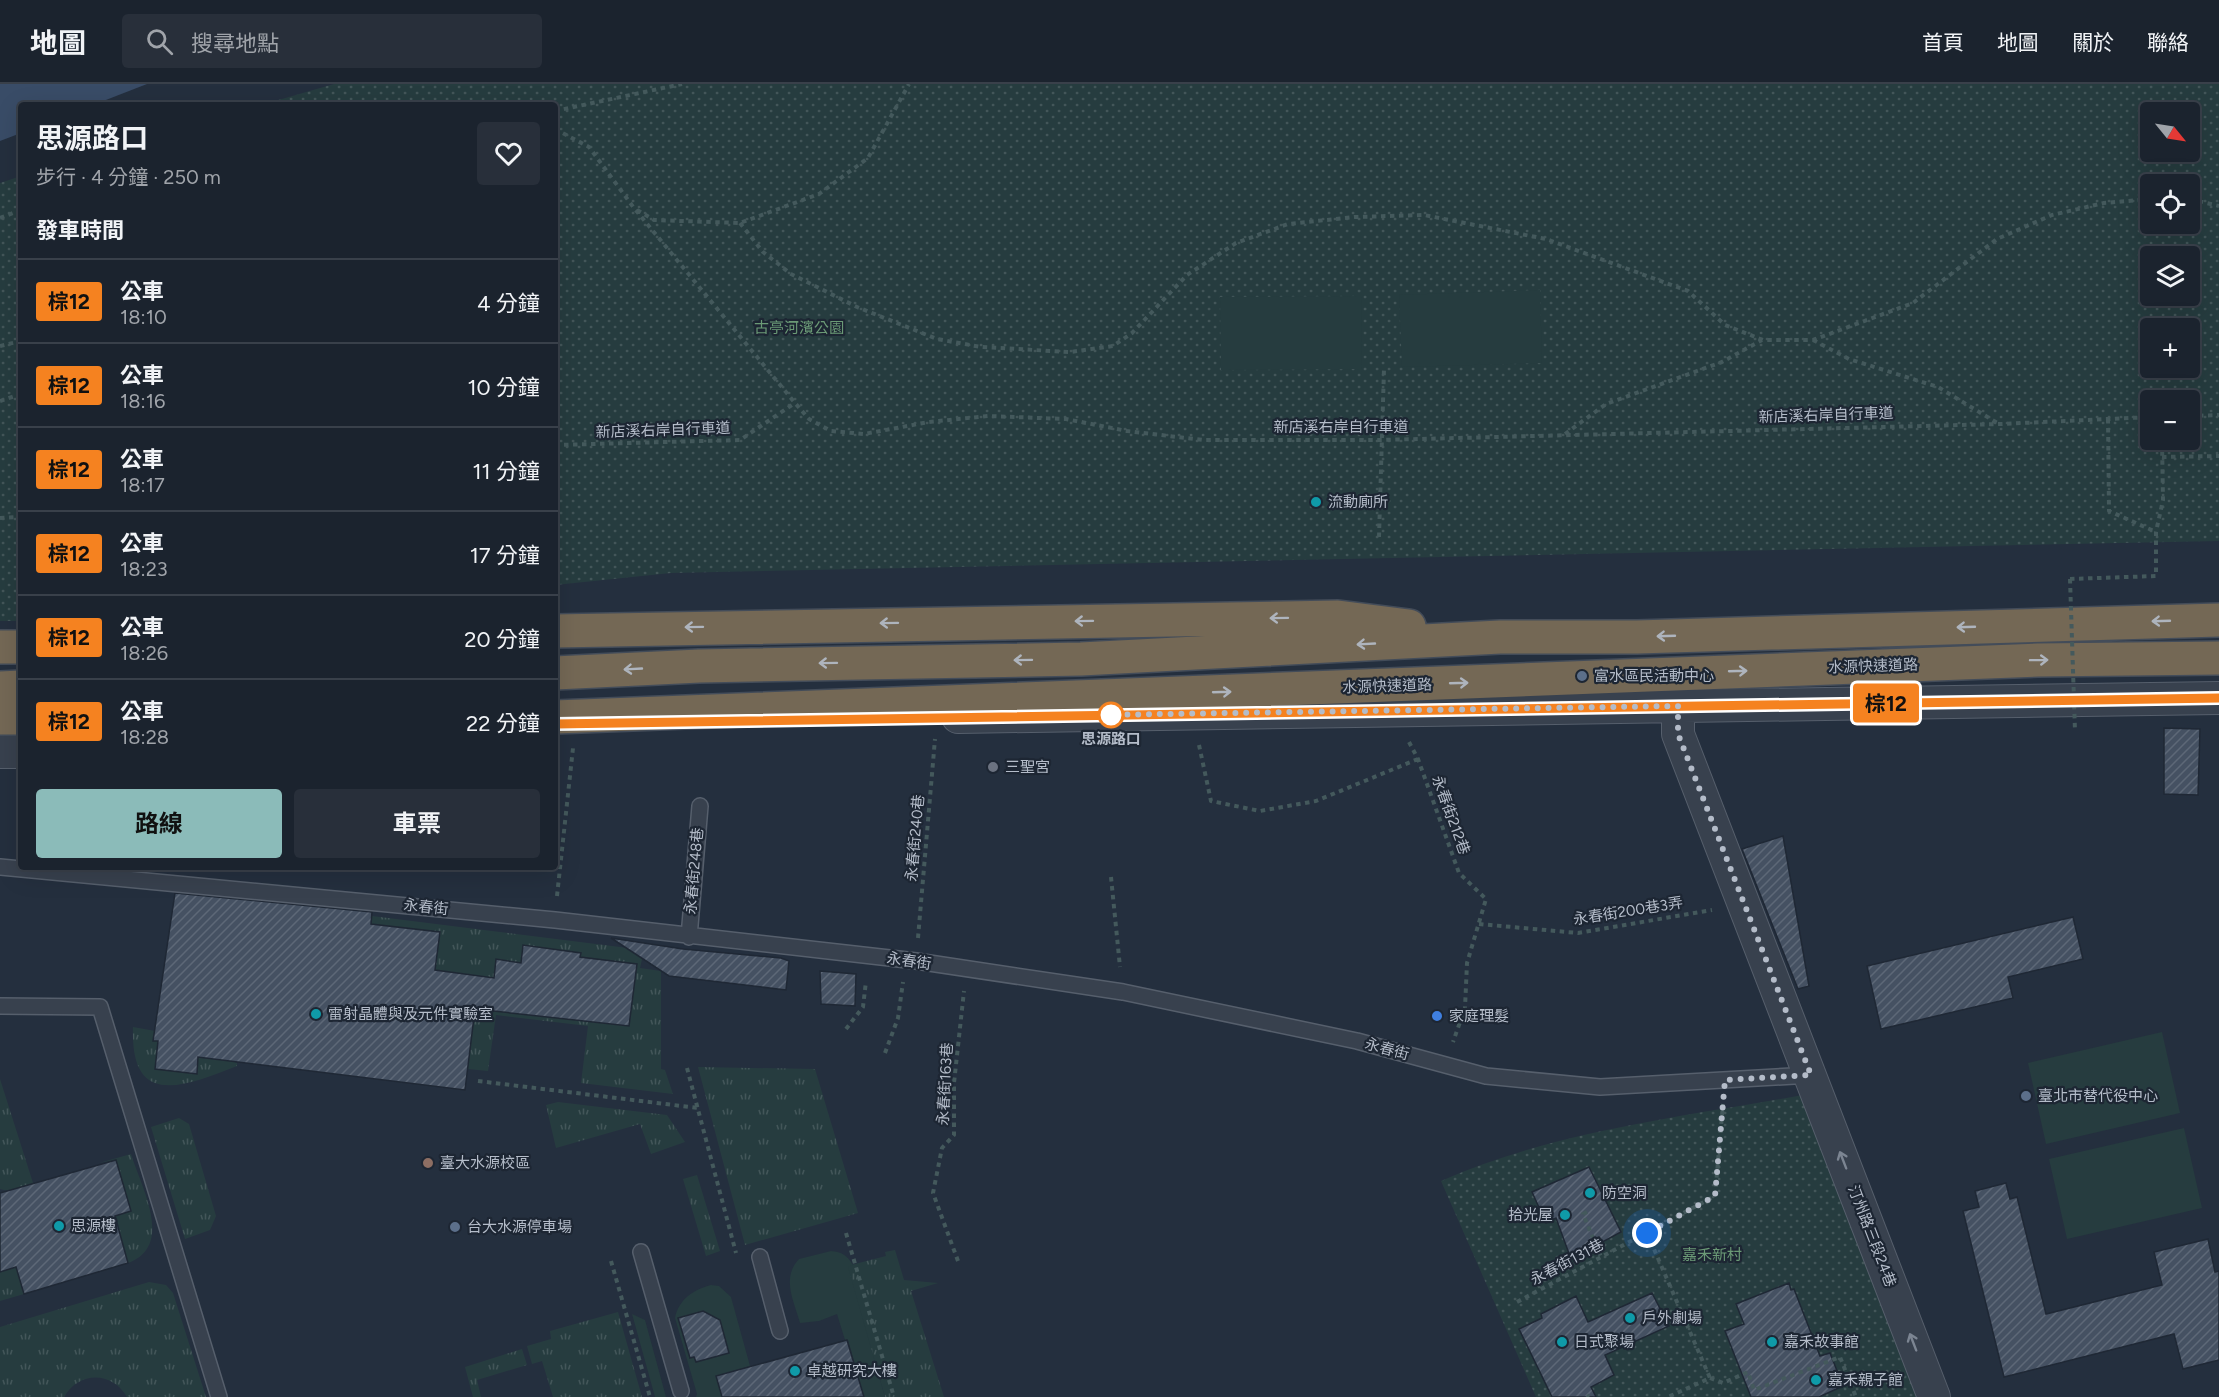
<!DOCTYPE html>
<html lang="zh-TW">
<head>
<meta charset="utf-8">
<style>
  :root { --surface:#1b232e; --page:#282f3a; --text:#f1f3f6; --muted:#a0a4aa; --line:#39404a; --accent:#8bbbb9 }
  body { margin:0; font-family:Figtree,"Noto Sans TC",sans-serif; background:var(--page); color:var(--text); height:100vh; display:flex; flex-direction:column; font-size:22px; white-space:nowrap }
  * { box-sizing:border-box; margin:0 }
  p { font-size:20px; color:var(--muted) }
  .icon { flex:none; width:33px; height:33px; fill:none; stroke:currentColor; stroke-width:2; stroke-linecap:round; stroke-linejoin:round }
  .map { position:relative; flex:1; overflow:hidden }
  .panel { position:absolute; left:18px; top:18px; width:540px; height:768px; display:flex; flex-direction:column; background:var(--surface); border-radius:6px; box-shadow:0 6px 24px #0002,0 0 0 2px var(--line) }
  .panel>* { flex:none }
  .badge { padding:0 12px; border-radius:4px; font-size:21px; line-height:39px }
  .needle { width:39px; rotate:120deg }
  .buttons { position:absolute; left:2140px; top:18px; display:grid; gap:12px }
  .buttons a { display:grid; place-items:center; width:60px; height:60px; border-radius:6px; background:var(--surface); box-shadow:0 6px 24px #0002,0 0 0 2px var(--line); font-size:30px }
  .you { position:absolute; width:30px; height:30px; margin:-15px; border:4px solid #fff; border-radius:50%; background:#1a73e8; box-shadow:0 0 0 9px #1a73e833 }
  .map>.badge { position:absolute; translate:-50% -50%; box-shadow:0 0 0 3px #fff }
  h2 { padding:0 18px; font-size:22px; line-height:54px }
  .round { display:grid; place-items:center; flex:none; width:63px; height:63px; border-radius:6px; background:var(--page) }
  .summary { display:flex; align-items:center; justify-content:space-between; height:102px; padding:0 18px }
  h1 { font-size:28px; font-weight:700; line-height:45px }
  .cta { display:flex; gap:12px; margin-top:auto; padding:12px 18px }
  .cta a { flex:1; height:69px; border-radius:6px; background:var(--accent); color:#111; font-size:24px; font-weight:700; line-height:69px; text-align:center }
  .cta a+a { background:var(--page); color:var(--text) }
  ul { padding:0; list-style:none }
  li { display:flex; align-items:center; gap:18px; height:84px; padding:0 18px; border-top:2px solid var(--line) }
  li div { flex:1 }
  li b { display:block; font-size:22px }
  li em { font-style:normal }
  li .badge { min-width:66px; font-weight:700; text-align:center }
  header { display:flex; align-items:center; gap:36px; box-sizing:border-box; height:84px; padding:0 30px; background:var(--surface); border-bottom:2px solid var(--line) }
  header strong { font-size:28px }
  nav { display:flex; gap:33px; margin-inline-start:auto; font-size:21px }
  .search { width:420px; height:54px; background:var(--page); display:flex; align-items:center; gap:15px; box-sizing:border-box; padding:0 21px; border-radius:6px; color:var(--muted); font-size:22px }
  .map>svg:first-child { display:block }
  .grass { fill:url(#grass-tufts) }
  .park { fill:url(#park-dots); fill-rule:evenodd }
  .garden { fill:#263c3f }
  .water { fill:#394c67 }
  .building { fill:url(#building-hatch); stroke:#1f2835; stroke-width:1.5 }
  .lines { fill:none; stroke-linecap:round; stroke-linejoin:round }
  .lane-casing { stroke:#565f6c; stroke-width:18 }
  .street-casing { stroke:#565f6c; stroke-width:34 }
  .highway-casing { stroke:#434c59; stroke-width:36 }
  .path { stroke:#44595c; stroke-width:4; stroke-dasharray:4.5 4.5; stroke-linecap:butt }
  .lane { stroke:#38414e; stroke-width:15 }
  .street { stroke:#38414e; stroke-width:32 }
  .highway { stroke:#746855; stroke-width:33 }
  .path-bridge { stroke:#44595c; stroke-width:4; stroke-dasharray:4.5 4.5; stroke-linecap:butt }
  .oneway { stroke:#aeb4bd }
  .oneway2 { stroke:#7c8592 }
  .line-casing { stroke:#fff; stroke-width:14 }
  .line { stroke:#f58220; stroke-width:9 }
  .walk { stroke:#b4bcc9; stroke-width:6; stroke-dasharray:0 10.8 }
  .culture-dot { fill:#0f9aa8; stroke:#1d2633; stroke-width:2 }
  .service-dot { fill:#5c6f8a; stroke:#1d2633; stroke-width:2 }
  .stop-dot { fill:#fff; stroke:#f58220; stroke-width:3 }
  .worship-dot { fill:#6b7280; stroke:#1d2633; stroke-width:2 }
  .shop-dot { fill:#3f7fe0; stroke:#1d2633; stroke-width:2 }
  .education-dot { fill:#8d6e63; stroke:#1d2633; stroke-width:2 }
  .labels { text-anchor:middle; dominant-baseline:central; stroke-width:4.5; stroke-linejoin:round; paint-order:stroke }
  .park-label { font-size:15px; fill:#6b9a76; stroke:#1d2633 }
  .street-label { font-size:15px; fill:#b4bcc9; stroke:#1d2633 }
  .poi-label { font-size:15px; fill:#b4bcc9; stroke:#1d2633; text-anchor:start }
  .stop-label { font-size:15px; font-weight:bold; fill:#b4bcc9; stroke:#1d2633 }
</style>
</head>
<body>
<header>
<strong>地圖</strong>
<div class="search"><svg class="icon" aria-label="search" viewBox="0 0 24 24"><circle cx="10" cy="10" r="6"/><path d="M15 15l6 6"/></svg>搜尋地點</div>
<nav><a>首頁</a><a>地圖</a><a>關於</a><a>聯絡</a></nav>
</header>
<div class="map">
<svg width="2219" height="1313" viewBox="0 0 2219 1313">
  <defs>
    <pattern id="grass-tufts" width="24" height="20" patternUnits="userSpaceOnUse" patternTransform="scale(1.5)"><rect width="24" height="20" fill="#263c3f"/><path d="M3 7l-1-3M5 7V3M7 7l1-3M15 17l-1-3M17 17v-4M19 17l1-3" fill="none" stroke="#435659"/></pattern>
    <pattern id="park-dots" width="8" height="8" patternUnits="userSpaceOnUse" patternTransform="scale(1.5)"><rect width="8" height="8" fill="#263c3f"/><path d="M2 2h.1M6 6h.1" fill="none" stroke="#435659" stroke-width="1.8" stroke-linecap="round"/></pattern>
    <pattern id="building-hatch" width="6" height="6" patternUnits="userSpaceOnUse" patternTransform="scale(1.5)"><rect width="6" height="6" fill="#455162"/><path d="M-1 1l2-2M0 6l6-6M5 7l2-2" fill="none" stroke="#5d6877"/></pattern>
  </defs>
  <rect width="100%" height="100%" fill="#242f3e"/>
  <path class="grass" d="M372,832L644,866L640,884L661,887V985L665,986L673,1010L581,999L588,942L496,931L488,987L468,985L479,892L435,886L440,848L371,840Z
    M133,943L155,947L237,979V982C185,1002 130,1026 133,943Z
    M698,983L815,985L858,1129L745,1161Z
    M0,995L33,1099L8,1107L0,1105Z
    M558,1018L667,1031L685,1058L651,1070L640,1040L556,1064L546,1021Z
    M179,1034L189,1040L216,1132L210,1146L185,1155L151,1043Z
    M131,1070C141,1103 175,1162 128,1179L114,1132L131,1126L116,1076L99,1079Z
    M697,1091L720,1167L706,1172L683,1095Z
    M895,1166L904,1196L938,1199L911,1207L944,1313H885L847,1182L886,1172L885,1168Z
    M16,1183L24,1210L0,1217V1188Z
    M149,1198L166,1201L173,1209L206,1313H127C112,1287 79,1287 64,1313H0V1243Z
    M618,1228L642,1313H553L542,1277L532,1280L527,1262L551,1255L550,1247Z
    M522,1265L527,1281L477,1296L481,1313H473L465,1283Z"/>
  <path class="park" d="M334,0H2219V457L671,489L555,501V21H261ZM2151,28H2190V68H2151ZM2151,100H2190V140H2151ZM2151,172H2190V212H2151ZM2151,244H2190V284H2151ZM2151,316H2190V356H2151Z
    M21,92V537H0V99Z
    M1803,1011L1917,1313H1536L1441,1097C1554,1047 1683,1033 1803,1011Z"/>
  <path class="garden" d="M1540,206L1542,279L1402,283L1399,211Z
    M1361,212L1362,285L1221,286L1220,213Z
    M2162,948L2180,1029L2046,1060L2028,979Z
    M2184,1044L2202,1124L2067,1155L2049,1075Z
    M831,1167C842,1168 847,1171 853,1181L848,1183L885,1313H864L848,1256H845L837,1230L819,1237L800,1239C794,1217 781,1194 799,1175Z
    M711,1201L719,1202L731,1213L750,1282L716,1292L722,1313H696L697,1310L675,1234C679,1215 693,1206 711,1201Z
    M632,1230L645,1236L666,1313H655Z"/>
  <path class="water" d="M0,0H147L93,21H21V49L0,57Z"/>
  <path class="building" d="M2164,644L2200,645L2198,711L2164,710Z
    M1783,752L1809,902L1798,905L1742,765Z
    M175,809L372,828L371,840L440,848L435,886L494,894L496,875L521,879L523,861L581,869L580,873L637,880L629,942L475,925L465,1006L198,973L197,990L155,985L158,957H153Z
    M2073,833L2083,875L2008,893L2013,914L1881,945L1867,882Z
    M611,854L683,865L781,874L789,877L786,906L669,892Z
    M820,887L856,890L855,922L821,920Z
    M116,1076L131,1127L115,1132L128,1179L24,1210L16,1183L0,1188V1109Z
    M1589,1083L1621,1148L1571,1175L1556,1134L1546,1139L1532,1108Z
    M2006,1099L2010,1115L2017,1113L2046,1230L2162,1201L2154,1168L2208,1155L2215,1188L2219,1187V1276L2183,1285L2174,1250L2004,1293L1963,1127L1979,1123L1975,1107Z
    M1789,1199L1791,1206L1794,1205L1820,1272L1830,1269L1843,1302L1819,1313H1751L1725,1247L1744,1240L1736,1220Z
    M1652,1209L1669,1242L1605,1271L1614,1291L1591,1303L1596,1313H1552L1519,1245L1542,1234L1541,1230L1576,1212L1588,1238Z
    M703,1227L720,1236L729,1269L696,1278L694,1273L690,1274L678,1234Z
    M847,1256L864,1313H722L716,1292Z"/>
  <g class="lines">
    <defs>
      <path id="lane" d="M0,783L555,836L916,877L1123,908L1357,957L1486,992L1600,1003L1811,991
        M689,853L700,722
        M0,922L100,923L219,1313
        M641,1168L681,1307
        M760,1173L780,1247"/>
      <path id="street" d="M1678,622V650L1934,1313
        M958,633L2219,614
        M0,668H21"/>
      <path id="highway" d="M555,547L1338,533L1409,542
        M0,563H21
        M555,589L699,582L1081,575L1500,553H1637L2219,536
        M0,604L21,603
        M555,633L2038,576L2219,574
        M0,634H21"/>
    </defs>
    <use href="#lane" class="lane-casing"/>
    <use href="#street" class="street-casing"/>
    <use href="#highway" class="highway-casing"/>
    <path class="path" d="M555,27L682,0
      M555,45L589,63L634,124L795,319L809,335L831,347L864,350L929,338L988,332L1066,335L1127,347L1203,356H1380L2000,340L2151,333
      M2190,115L2219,122
      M637,126L654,136L740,139L819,110L868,74L909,0
      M0,134L21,126
      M740,139L763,168L791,190L857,223L937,255L981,263L1070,268L1113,262L1132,249L1187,191L1236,159L1288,140L1355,133L1424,131L1546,155L1688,207L1725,241L1763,256H1813L1913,219L1997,155L2052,131L2104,119L2151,115
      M1813,256L1849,275L1938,303L1999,340
      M0,262L21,257
      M0,317L21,310
      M2190,332L2219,331
      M2108,335L2109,427L2156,448
      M1565,350L1606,320L1722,278L1762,256
      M555,361L740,356L795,319
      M2162,373L2219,372
      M0,434L21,433
      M1379,453L1384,285
      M2070,495L2156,492V448L2163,416L2162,356
      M1409,658L1418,675L1459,789L1486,815L1467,879L1465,924L1453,958
      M1199,661L1211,717L1260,727L1316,717L1418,675
      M1111,793L1120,883
      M557,812L573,664
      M1479,840L1578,849L1712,826
      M918,854L935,655
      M846,945L863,923L866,897
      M885,969L898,934L903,898
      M687,984L736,1169
      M478,997L698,1024
      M1587,1128L1583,1130L1601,1173
      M846,1149L894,1313
      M1647,1149L1710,1294L1668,1313
      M611,1177L650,1313
      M958,1177L933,1109L942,1064L954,1051V999L964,907
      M1517,1218L1715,1112L1723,1020
      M1710,1294L1723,1299L1748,1288L1754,1306L1840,1273L1856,1313
      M1587,1311L1589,1313"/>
    <use href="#lane" class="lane"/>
    <use href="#street" class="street"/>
    <use href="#highway" class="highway"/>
    <path class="path-bridge" d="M2070,495L2075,647"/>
  </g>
  <defs><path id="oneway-shaft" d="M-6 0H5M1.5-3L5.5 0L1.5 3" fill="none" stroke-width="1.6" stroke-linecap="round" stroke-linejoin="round" transform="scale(1.5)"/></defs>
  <g class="oneway">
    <use href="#oneway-shaft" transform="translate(1279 534) rotate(179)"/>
    <use href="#oneway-shaft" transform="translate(1084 537) rotate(179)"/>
    <use href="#oneway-shaft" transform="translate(2161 537) rotate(178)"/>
    <use href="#oneway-shaft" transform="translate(889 539) rotate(179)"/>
    <use href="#oneway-shaft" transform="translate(694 543) rotate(179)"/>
    <use href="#oneway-shaft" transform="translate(1966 543) rotate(178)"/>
    <use href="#oneway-shaft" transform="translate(1666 552) rotate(178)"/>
    <use href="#oneway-shaft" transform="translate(1366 560) rotate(177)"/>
    <use href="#oneway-shaft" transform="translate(1023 576) rotate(179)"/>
    <use href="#oneway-shaft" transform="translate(2039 576) rotate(-1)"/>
    <use href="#oneway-shaft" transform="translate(828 579) rotate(179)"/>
    <use href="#oneway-shaft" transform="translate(633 585) rotate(177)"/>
    <use href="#oneway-shaft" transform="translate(1738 587) rotate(-2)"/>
    <use href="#oneway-shaft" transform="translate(1459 599) rotate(-2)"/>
    <use href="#oneway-shaft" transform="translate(1222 608) rotate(-2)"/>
  </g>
  <g class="oneway2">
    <use href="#oneway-shaft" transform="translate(1843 1076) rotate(-111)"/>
    <use href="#oneway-shaft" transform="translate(1913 1258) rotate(-111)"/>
  </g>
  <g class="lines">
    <defs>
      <path id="line" d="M555,640L2219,614"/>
    </defs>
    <use href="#line" class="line-casing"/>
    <use href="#line" class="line"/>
    <path class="walk" d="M1111,631H1103L1678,622V650L1811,991L1725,996L1715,1112L1647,1149"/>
  </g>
  <g class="culture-dot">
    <circle cx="1316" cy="418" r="6"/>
    <circle cx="316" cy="930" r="6"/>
    <circle cx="1590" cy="1109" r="6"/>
    <circle cx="1565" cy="1131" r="6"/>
    <circle cx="59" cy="1142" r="6"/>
    <circle cx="1630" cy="1234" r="6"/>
    <circle cx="1562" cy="1258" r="6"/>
    <circle cx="1772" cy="1258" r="6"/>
    <circle cx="795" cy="1287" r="6"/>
    <circle cx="1816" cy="1296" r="6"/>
  </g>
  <g class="service-dot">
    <circle cx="1582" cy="592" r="6"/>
    <circle cx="2026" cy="1012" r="6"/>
    <circle cx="455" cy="1143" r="6"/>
  </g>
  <circle class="stop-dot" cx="1111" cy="631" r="12"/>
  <circle class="worship-dot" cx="993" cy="683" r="6"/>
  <circle class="shop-dot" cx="1437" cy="932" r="6"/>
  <circle class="education-dot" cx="428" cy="1079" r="6"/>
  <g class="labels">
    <g class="park-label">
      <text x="799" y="244">古亭河濱公園</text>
      <text x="1712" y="1171">嘉禾新村</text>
    </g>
    <g class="street-label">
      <text transform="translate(1826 331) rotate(-2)">新店溪右岸自行車道</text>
      <text x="1341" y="343">新店溪右岸自行車道</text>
      <text transform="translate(663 346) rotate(-2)">新店溪右岸自行車道</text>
      <text transform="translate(1873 582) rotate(-2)">水源快速道路</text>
      <text transform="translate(1387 602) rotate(-2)">水源快速道路</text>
      <text transform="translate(1451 731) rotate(70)">永春街212巷</text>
      <text transform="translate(915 754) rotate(-85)">永春街240巷</text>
      <text transform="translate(694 787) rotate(-85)">永春街248巷</text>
      <text transform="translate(426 823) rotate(6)">永春街</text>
      <text transform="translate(1628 827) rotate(-9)">永春街200巷3弄</text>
      <text transform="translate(909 877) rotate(8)">永春街</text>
      <text transform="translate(1387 965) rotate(15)">永春街</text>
      <text transform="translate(945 1000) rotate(-87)">永春街163巷</text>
      <text transform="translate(1872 1152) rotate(69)">汀州路三段24巷</text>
      <text transform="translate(1567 1178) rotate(-28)">永春街131巷</text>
    </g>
    <g class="poi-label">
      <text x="1328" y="418">流動廁所</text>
      <text x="1594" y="592">富水區民活動中心</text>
      <text x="1005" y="683">三聖宮</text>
      <text x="328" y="930">雷射晶體與及元件實驗室</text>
      <text x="1449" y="932">家庭理髮</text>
      <text x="2038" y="1012">臺北市替代役中心</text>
      <text x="440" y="1079">臺大水源校區</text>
      <text x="1602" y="1109">防空洞</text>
      <text x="1553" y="1131" text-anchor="end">拾光屋</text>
      <text x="71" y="1142">思源樓</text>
      <text x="467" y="1143">台大水源停車場</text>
      <text x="1642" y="1234">戶外劇場</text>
      <text x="1574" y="1258">日式聚場</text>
      <text x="1784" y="1258">嘉禾故事館</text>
      <text x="807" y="1287">卓越研究大樓</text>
      <text x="1828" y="1296">嘉禾親子館</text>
    </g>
    <g class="stop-label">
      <text x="1111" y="655">思源路口</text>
    </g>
  </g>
</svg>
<div class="buttons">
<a><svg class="needle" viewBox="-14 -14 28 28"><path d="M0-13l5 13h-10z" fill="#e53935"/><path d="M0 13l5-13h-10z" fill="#a0a4aa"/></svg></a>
<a><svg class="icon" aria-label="locate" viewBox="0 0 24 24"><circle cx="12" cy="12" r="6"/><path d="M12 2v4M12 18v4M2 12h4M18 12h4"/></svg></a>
<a><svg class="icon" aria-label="layers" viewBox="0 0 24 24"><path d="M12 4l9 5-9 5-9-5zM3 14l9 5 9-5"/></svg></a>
<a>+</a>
<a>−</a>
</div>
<div class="you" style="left:1647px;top:1149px"></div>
<b class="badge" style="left:1886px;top:619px;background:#f58220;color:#111">棕12</b>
<section class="panel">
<div class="summary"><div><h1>思源路口</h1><p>步行 · 4 分鐘 · 250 m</p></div><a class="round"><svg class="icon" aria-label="heart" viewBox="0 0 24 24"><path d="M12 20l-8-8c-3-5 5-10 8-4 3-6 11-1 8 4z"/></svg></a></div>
<h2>發車時間</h2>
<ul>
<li><span class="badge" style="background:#f58220;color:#111">棕12</span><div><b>公車</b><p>18:10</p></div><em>4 分鐘</em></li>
<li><span class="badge" style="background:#f58220;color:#111">棕12</span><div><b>公車</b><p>18:16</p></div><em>10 分鐘</em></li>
<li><span class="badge" style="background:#f58220;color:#111">棕12</span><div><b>公車</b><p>18:17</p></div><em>11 分鐘</em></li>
<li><span class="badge" style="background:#f58220;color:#111">棕12</span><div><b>公車</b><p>18:23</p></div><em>17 分鐘</em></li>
<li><span class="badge" style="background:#f58220;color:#111">棕12</span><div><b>公車</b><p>18:26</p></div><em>20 分鐘</em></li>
<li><span class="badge" style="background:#f58220;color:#111">棕12</span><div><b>公車</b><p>18:28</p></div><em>22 分鐘</em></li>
</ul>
<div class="cta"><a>路線</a><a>車票</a></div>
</section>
</div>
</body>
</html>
